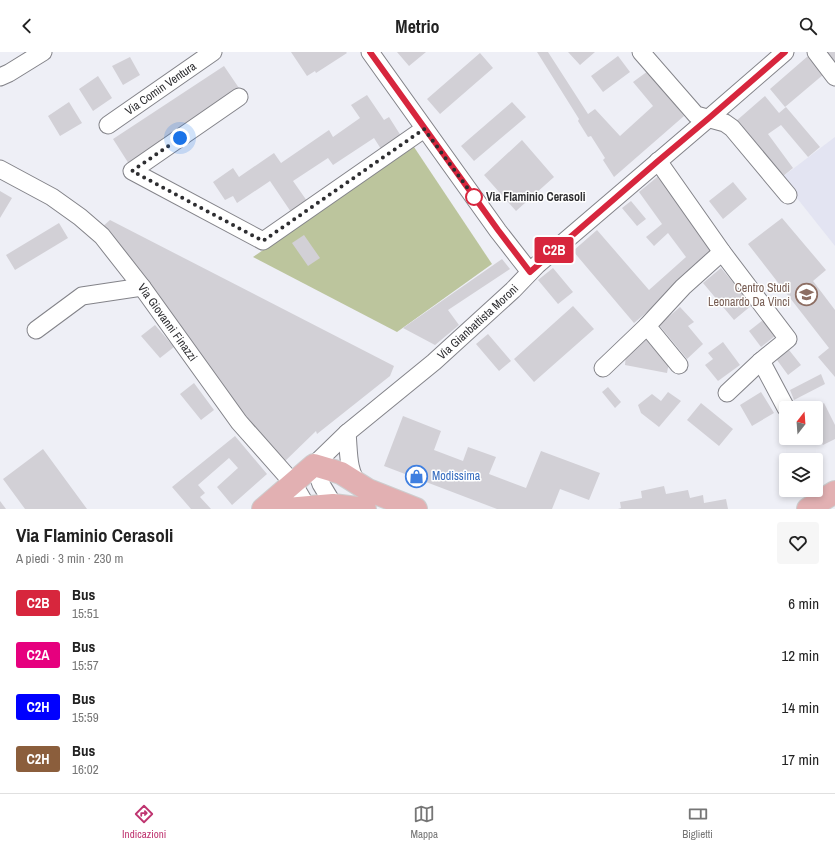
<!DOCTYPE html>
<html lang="it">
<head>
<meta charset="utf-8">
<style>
  :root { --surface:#fff; --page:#f6f6f6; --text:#222; --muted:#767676; --line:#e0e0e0; --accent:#bf3570 }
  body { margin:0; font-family:"Archivo Narrow",sans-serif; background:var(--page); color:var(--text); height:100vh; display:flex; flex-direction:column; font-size:15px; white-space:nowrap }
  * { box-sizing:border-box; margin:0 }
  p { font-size:13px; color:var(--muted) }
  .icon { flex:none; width:22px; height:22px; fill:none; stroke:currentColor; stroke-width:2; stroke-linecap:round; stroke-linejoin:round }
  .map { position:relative; height:457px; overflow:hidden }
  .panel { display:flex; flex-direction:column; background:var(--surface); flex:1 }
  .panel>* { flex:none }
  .badge { padding:0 8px; border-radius:3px; font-size:14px; line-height:26px }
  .needle { width:26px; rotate:17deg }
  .controls { position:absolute; left:779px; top:349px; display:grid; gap:8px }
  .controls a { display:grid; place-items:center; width:44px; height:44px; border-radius:4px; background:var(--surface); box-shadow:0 2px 6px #0003; font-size:20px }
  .you { position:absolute; width:20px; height:20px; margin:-10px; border:3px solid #fff; border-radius:50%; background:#1a73e8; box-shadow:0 0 0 6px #1a73e833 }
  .map>.badge { position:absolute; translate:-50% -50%; box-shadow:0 0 0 2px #fff }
  .round { display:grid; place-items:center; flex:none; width:42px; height:42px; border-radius:4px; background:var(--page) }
  .head { display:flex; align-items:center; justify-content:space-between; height:68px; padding:0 16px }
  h1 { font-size:19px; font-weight:700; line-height:30px }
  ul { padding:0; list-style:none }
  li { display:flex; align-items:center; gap:12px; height:52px; padding:0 16px }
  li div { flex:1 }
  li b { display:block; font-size:15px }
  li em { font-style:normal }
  li .badge { min-width:44px; font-weight:700; text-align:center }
  header { display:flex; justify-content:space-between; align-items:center; height:52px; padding:0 16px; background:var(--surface); font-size:18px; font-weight:700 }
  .dock { display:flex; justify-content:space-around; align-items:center; height:56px; border-top:1px solid var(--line); background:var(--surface); font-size:11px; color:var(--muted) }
  .dock a { display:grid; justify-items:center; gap:2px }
  .dock .active { color:var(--accent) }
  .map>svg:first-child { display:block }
  .built { fill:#e3e4f2 }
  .green { fill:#bcc59d }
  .building { fill:#d2d0d6 }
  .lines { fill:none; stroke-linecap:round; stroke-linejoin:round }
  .minor-casing { stroke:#838389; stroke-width:19 }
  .major-casing { stroke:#cdcdce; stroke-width:24 }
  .minor { stroke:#fff; stroke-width:17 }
  .major { stroke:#e2b0b2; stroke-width:22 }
  .line-casing { stroke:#fff; stroke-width:9 }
  .line { stroke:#d7263d; stroke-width:6 }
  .walk { stroke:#2e2e31; stroke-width:4; stroke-dasharray:0 7.2 }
  .stop-dot { fill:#fff; stroke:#d7263d; stroke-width:2 }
  .labels { text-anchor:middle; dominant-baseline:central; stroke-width:3; stroke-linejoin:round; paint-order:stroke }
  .street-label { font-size:12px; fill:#2e2e31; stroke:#fff }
  .stop-label { font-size:12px; font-weight:bold; fill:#2e2e31; stroke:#fff; text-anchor:start }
  .education-label { font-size:12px; fill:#785e54; stroke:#fff; text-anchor:end }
  .shop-label { font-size:12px; fill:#366cbe; stroke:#fff; text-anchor:start }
</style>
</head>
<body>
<header><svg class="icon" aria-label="back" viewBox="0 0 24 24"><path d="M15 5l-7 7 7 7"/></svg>Metrio<svg class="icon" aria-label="search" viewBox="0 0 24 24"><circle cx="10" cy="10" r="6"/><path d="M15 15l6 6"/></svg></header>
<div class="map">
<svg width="835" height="457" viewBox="0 0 835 457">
  <rect width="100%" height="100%" fill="#eeeff6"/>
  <path class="built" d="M835,85V194L781,126Z"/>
  <path class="green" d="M414,95L492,212L397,280L253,205Z"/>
  <path class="building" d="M291,0H346L347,1L316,21L315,19L307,24Z
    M397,0H426L409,14Z
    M537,0H548L588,62L595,57L620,84L653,54L633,30L648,19L684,64L614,125L603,108L605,106L591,84L588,85L578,69L579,67Z
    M568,0H595L580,13Z
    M821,0H835V18Z
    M480,1L493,16L440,62L427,47Z
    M618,4L630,20L603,40L591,24Z
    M808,4L824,22L785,55L770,37Z
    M130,5L140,23L123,33L112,14Z
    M224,14L241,39L129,112L113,87Z
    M98,24L112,46L93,59L79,37Z
    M367,43L384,68L389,65L401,84L381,97L374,86L333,113L328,106L293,129L307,149L291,160L270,129L237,151L233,144L225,148L213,130L233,116L239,125L274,101L281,111L329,78L333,85L360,66L351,53Z
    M765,44L779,61L786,55L820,95L808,105L781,73L768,82L793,116L782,125L735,70Z
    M69,50L82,71L60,84L48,64Z
    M512,50L526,65L474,109L461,94Z
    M522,88L554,125L516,159L484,123Z
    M662,121L718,200L634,271L573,199L597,178L649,238L686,205L668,181L654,194L646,185L662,172L639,140Z
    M733,130L747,147L723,167L709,149Z
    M0,139L12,146L0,166Z
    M631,149L646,167L637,174L622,156Z
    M782,166L826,218L813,229L835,258V325L818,305L829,296L748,192Z
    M110,168L394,314L390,324L317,382L316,379L281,413L101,176Z
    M59,171L68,186L15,218L6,203Z
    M304,183L320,206L308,214L292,191Z
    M502,207L510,217L448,258L459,273L435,293L403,276Z
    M553,216L573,240L558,252L538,228Z
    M721,216L752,253L734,268L703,231Z
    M573,254L594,277L534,330L514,307Z
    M680,255L694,270L688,274L703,292L687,307L659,273Z
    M763,268L775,284L761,295L749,279Z
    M155,273L174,295L160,306L141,284Z
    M488,282L511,309L499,319L476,292Z
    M644,284L669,310L667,321L625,313L626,301Z
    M723,290L740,313L718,329L705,313L713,307L708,301Z
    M789,298L801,313L788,323L777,308Z
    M821,322L825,332L794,348L790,338Z
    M194,331L214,358L201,368L180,342Z
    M608,335L621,350L615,356L602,340Z
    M668,340L681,349L659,375L641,361L638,353L652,342L661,349Z
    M761,340L774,361L752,374L740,353Z
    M701,351L733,377L719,394L687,368Z
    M824,351L835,373V387L823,393L816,378V355Z
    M403,364L441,379L434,398L463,409L468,395L496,405L489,422L526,436L541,399L600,421L589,448L560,437L552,457H497L384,414Z
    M235,384L267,422L232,453L217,435L238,416L229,406L198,433L205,441L200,445L211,457H191L172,435Z
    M43,397L87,457H25L3,427Z
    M664,434L666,442L688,438L690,446L703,443L704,451L726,447L728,457H618L621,456L620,450L642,446L641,439Z
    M0,449L6,457H0Z"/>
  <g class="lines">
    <defs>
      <g id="minor">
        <path d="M370,0L498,179L530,220"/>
        <path d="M641,0L696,63L725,71L732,76L788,143"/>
        <path d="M816,0L835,25"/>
        <path d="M0,25L9,21L43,0"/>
        <path d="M239,45L132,119L263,189L424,77"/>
        <path id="s1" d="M108,73L213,0"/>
        <path d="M658,109L722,200L788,287L761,309L727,341"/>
        <path id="s2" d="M0,117L52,145L80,165L102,184L142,235L239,370L293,431L307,455"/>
        <path d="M36,278L82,244L142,235"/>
        <path d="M761,309L786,356"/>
        <path d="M679,313L647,274L683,235L722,200"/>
        <path d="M603,316L647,274"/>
        <path d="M347,381C349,400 347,418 359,434"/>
        <path id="s3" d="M336,457L321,432L314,413L347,381L434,310L513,238L537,213L709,66L785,0"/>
      </g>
      <path id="major" d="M263,457L314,413L341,421L368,438L416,457
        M287,457L333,453L365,457
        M808,457L835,440"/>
    </defs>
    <use href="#minor" class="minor-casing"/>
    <use href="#major" class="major-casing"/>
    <use href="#minor" class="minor"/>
    <use href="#major" class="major"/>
  </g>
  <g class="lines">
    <defs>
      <path id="line" d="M370,0L498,178L530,220L658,109L709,66L785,0"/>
    </defs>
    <use href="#line" class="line-casing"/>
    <use href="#line" class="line"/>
    <path class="walk" d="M180,86L132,119L263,189L424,77L475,146L474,145"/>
  </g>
  <defs>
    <symbol id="school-ring" viewBox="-11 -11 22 22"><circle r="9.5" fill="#fff" stroke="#8d6e63" stroke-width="1.5"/><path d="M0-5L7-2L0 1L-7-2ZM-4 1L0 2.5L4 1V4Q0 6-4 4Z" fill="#8d6e63"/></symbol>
    <symbol id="shop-ring" viewBox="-11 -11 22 22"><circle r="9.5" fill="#fff" stroke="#3f7fe0" stroke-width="1.5"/><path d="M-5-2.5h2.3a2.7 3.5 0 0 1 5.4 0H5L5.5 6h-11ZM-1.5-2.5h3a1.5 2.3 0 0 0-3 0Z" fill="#3f7fe0"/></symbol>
  </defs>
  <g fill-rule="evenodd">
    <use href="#school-ring" x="794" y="230" width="25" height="25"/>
    <use href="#shop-ring" x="404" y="412" width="25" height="25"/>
  </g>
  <circle class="stop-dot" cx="474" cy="145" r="8"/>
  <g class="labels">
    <g class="street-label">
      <text stroke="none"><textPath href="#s1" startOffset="64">Via Comin Ventura</textPath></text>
      <text stroke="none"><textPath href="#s3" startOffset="267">Via Gianbattista Moroni</textPath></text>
      <text stroke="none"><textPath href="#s2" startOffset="231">Via Giovanni Finazzi</textPath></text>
    </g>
    <g class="stop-label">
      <text x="486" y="145">Via Flaminio Cerasoli</text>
    </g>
    <g class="education-label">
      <text x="790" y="236">Centro Studi<tspan x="790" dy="14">Leonardo Da Vinci</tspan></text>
    </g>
    <g class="shop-label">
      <text x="432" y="424">Modissima</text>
    </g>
  </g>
</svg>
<div class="controls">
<a><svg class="needle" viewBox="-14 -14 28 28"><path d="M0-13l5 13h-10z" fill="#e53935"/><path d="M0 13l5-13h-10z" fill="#767676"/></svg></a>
<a><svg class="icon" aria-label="layers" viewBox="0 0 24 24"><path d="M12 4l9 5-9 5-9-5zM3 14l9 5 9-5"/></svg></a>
</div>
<div class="you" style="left:180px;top:86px"></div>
<b class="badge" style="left:554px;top:198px;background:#d7263d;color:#fff">C2B</b>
</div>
<section class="panel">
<div class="head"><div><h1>Via Flaminio Cerasoli</h1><p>A piedi · 3 min · 230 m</p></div><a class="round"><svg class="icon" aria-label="heart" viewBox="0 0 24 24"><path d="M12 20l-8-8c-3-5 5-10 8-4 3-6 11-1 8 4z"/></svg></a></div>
<ul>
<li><span class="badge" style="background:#d7263d;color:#fff">C2B</span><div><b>Bus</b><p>15:51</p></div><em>6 min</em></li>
<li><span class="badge" style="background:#e6007e;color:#fff">C2A</span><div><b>Bus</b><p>15:57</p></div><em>12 min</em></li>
<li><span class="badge" style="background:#00f;color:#fff">C2H</span><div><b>Bus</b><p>15:59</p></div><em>14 min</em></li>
<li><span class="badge" style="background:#8b5e3c;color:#fff">C2H</span><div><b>Bus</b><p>16:02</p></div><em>17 min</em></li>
</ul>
</section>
<nav class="dock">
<a class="active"><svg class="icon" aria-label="directions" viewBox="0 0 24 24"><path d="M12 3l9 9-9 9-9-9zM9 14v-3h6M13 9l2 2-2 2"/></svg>Indicazioni</a>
<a><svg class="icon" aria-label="map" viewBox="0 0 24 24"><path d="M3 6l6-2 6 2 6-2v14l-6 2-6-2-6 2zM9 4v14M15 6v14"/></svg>Mappa</a>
<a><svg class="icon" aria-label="tickets" viewBox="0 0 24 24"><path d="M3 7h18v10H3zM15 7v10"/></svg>Biglietti</a>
</nav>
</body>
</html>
